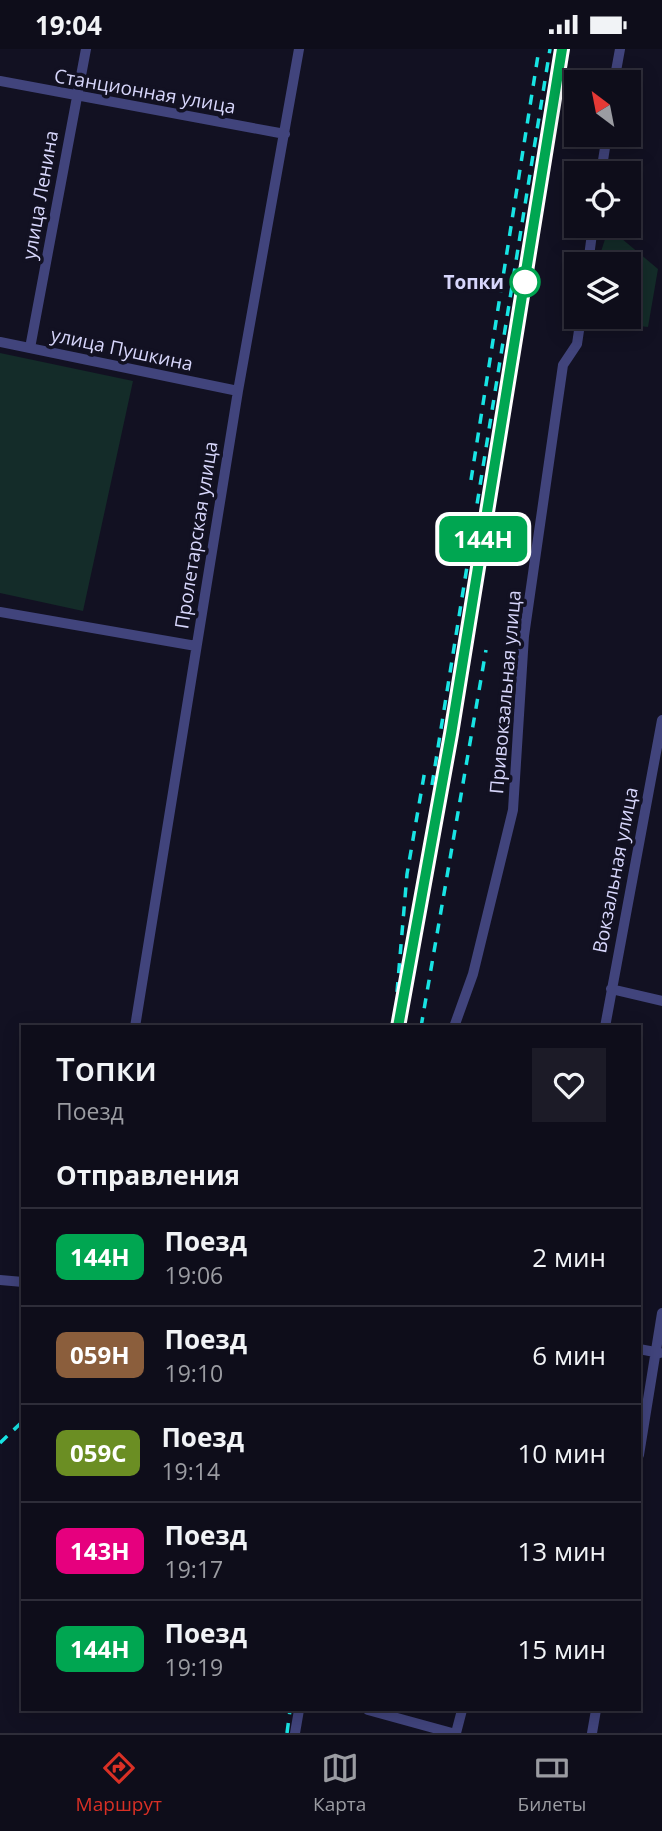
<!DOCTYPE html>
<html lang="ru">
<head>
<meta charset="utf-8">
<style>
  :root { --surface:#0e0d1a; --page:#1c1b27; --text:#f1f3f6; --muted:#9b9ca2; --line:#2e2d39; --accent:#d93025 }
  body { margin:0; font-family:"Open Sans",sans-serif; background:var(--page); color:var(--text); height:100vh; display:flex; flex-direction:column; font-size:26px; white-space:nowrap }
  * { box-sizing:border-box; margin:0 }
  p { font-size:23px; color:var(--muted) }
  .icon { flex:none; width:38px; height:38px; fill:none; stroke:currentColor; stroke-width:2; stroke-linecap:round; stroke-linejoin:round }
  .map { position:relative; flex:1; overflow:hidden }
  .side { position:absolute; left:21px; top:976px; width:620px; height:686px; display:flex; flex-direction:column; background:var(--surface); border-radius:0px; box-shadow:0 4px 18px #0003,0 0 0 2px var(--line) }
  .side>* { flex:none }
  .badge { padding:0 14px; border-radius:10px; font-size:24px; line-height:46px }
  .needle { width:46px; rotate:328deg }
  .tools { position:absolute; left:564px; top:21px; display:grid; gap:14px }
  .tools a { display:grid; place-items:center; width:77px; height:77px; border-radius:0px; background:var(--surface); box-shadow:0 4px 18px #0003,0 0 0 2px var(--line); font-size:35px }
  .map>.badge { position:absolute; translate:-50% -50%; box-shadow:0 0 0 4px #fff }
  h2 { padding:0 35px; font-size:26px; line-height:63px }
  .round { display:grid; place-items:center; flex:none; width:74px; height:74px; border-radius:0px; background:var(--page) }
  .head { display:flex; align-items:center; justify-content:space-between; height:119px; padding:0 35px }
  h1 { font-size:33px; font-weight:600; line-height:52px }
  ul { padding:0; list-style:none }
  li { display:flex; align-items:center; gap:21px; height:98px; padding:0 35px; border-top:2px solid var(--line) }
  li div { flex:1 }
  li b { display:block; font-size:26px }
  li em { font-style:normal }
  li .badge { min-width:77px; font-weight:700; text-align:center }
  .status { display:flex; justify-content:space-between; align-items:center; height:49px; padding:0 35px; background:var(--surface); direction:ltr }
  .status svg { height:19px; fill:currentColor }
  .menu { display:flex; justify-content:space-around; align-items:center; height:98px; border-top:2px solid var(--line); background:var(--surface); font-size:19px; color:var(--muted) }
  .menu a { display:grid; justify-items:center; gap:4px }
  .menu .on { color:var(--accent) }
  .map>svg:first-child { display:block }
  .green { fill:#142c29 }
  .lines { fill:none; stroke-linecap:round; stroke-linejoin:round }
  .street { stroke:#41447c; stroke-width:10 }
  .rail { stroke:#18e4e4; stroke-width:3.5; stroke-dasharray:10 9; stroke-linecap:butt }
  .line-casing { stroke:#fff; stroke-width:16 }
  .line { stroke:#00a651; stroke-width:10 }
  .stop-dot { fill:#fff; stroke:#00a651; stroke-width:3.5 }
  .labels { text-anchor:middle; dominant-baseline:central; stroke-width:7; stroke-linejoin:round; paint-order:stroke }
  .street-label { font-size:19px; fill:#d7d6fb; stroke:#121122 }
  .stop-label { font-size:19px; font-weight:bold; fill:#d7d6fb; stroke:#121122; text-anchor:end }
</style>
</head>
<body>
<div class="status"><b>19:04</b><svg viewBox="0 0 49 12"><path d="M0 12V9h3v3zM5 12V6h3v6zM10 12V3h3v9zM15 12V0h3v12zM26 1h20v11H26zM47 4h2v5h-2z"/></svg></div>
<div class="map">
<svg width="662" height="1684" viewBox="0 0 662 1684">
  <rect width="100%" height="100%" fill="#121122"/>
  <path class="green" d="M607,184H615L658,220L648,278L596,272V268H628V215H597Z
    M0,304L133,332L83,562L0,544Z"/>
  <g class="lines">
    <path class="street" d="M0,32L285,85
      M614,33L620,0
      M601,124L607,86
      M588,215L593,177
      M0,293L238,342
      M30,299L86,0
      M0,563L196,597
      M611,940L662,952
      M135,978L238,342L299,0
      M454,978L473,925L513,761L524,587L563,316L577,295L581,268
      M605,978L662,671
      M0,1231L23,1233
      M639,1300L660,1304
      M639,1406L662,1264
      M368,1661L452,1684
      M295,1684L299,1661
      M456,1684L462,1661
      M592,1684L596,1661"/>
    <path class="rail" d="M471,431L539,0
      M432,736L550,0
      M397,943L407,825L425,721
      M398,978L451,685L562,0
      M421,978L486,601
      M0,1394L23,1372
      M287,1684L290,1661"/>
  </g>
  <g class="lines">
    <defs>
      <path id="line" d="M398,978L451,685L562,0"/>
    </defs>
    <use href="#line" class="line-casing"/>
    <use href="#line" class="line"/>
  </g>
  <circle class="stop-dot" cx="525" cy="233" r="14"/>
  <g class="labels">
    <g class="street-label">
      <text transform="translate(145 42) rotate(10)">Станционная улица</text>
      <text transform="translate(40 146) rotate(-80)">улица Ленина</text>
      <text transform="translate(122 300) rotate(12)">улица Пушкина</text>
      <text transform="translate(196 486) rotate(-81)">Пролетарская улица</text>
      <text transform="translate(505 643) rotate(-85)">Привокзальная улица</text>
      <text transform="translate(615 821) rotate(-79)">Вокзальная улица</text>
    </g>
    <g class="stop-label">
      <text x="504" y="233">Топки</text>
    </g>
  </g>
</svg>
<div class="tools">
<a><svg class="needle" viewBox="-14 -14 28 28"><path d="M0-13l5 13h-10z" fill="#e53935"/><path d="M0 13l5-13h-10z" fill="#9b9ca2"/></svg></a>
<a><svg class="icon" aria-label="locate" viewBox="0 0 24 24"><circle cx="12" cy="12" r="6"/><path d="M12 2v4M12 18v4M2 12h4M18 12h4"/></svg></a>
<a><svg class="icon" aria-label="layers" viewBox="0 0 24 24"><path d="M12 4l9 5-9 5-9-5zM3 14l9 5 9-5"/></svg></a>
</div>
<b class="badge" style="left:483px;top:490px;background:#00a651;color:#fff">144Н</b>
<section class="side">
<div class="head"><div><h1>Топки</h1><p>Поезд</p></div><a class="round"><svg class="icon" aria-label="heart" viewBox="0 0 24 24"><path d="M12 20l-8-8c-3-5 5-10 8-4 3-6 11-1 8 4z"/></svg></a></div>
<h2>Отправления</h2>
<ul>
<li><span class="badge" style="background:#00a651;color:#fff">144Н</span><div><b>Поезд</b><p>19:06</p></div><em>2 мин</em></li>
<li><span class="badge" style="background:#8b5e3c;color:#fff">059Н</span><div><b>Поезд</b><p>19:10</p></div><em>6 мин</em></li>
<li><span class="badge" style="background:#6b8e23;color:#fff">059С</span><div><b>Поезд</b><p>19:14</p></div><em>10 мин</em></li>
<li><span class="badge" style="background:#e6007e;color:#fff">143Н</span><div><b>Поезд</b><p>19:17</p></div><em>13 мин</em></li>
<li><span class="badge" style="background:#00a651;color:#fff">144Н</span><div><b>Поезд</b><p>19:19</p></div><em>15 мин</em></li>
</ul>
</section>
</div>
<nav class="menu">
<a class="on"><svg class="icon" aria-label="directions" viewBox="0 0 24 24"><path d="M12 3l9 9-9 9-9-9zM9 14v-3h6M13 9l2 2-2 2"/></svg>Маршрут</a>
<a><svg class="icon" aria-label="map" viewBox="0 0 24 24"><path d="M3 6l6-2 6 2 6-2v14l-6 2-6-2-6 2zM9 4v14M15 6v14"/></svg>Карта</a>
<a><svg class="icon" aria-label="tickets" viewBox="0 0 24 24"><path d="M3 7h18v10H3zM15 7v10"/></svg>Билеты</a>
</nav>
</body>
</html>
